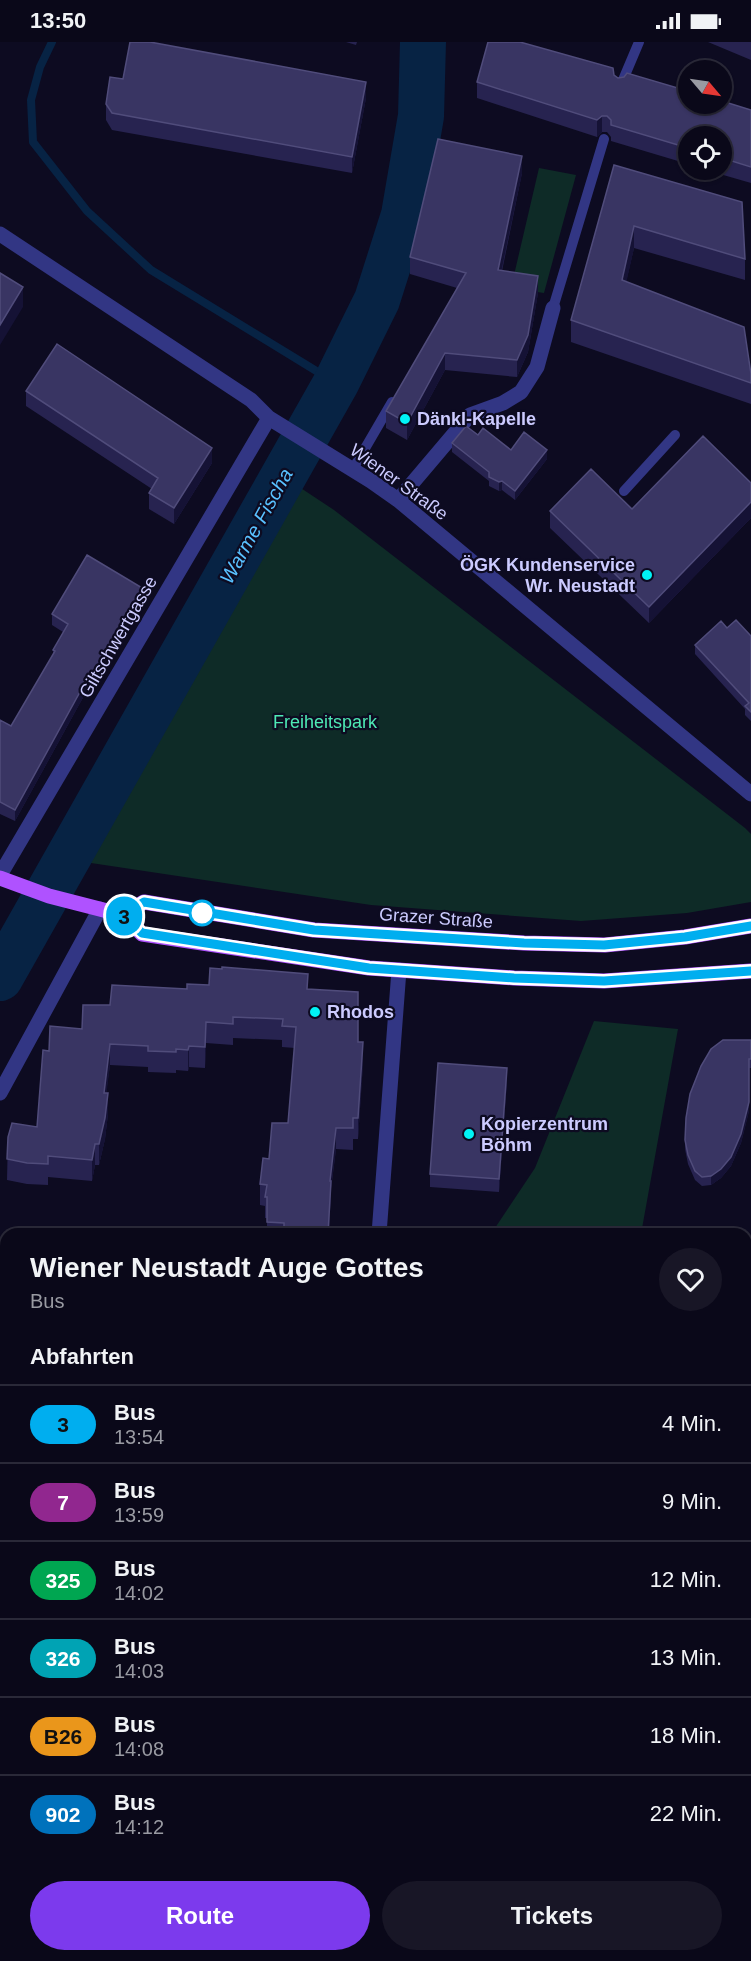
<!DOCTYPE html>
<html lang="de">
<head>
<meta charset="utf-8">
<style>
  :root { --surface:#0a0819; --page:#181626; --text:#f1f3f6; --muted:#999aa2; --line:#2a2938; --accent:#7c3aed }
  body { margin:0; font-family:Helvetica,sans-serif; background:var(--page); color:var(--text); height:100vh; display:flex; flex-direction:column; font-size:22px; white-space:nowrap }
  * { box-sizing:border-box; margin:0 }
  p { font-size:20px; color:var(--muted) }
  .icon { flex:none; width:33px; height:33px; fill:none; stroke:currentColor; stroke-width:2; stroke-linecap:round; stroke-linejoin:round }
  .map { position:relative; flex:1; overflow:hidden }
  .panel { position:absolute; left:0px; top:1186px; width:752px; height:734px; display:flex; flex-direction:column; background:var(--surface); border-radius:18px 18px 0 0; box-shadow:0 2px 4px #0004,0 0 0 2px var(--line) }
  .panel>* { flex:none }
  .badge { padding:0 12px; border-radius:20px; font-size:21px; line-height:39px }
  .needle { width:39px; rotate:119deg }
  .tools { position:absolute; left:678px; top:18px; display:grid; gap:12px }
  .tools a { display:grid; place-items:center; width:54px; height:54px; border-radius:50%; background:var(--surface); box-shadow:0 2px 4px #0004,0 0 0 2px var(--line); font-size:30px }
  .map>.badge { position:absolute; translate:-50% -50%; box-shadow:0 0 0 3px #fff }
  h2 { padding:0 30px; font-size:22px; line-height:54px }
  .round { display:grid; place-items:center; flex:none; width:63px; height:63px; border-radius:32px; background:var(--page) }
  .headline { display:flex; align-items:center; justify-content:space-between; height:102px; padding:0 30px }
  h1 { font-size:28px; font-weight:600; line-height:45px }
  .primary-button { display:flex; gap:12px; margin-top:auto; padding:12px 30px }
  .primary-button a { flex:1; height:69px; border-radius:36px; background:var(--accent); color:#fff; font-size:24px; font-weight:600; line-height:69px; text-align:center }
  .primary-button a+a { background:var(--page); color:var(--text) }
  ul { padding:0; list-style:none }
  li { display:flex; align-items:center; gap:18px; height:78px; padding:0 30px; border-top:2px solid var(--line) }
  li div { flex:1 }
  li b { display:block; font-size:22px }
  li em { font-style:normal }
  li .badge { min-width:66px; font-weight:700; text-align:center }
  .status { display:flex; justify-content:space-between; align-items:center; height:42px; padding:0 30px; background:var(--surface); direction:ltr }
  .status svg { height:16px; fill:currentColor }
  .map>svg:first-child { display:block }
  .green { fill:#0e2b27 }
  .lines { fill:none; stroke-linecap:round; stroke-linejoin:round }
  .stream { stroke:#072344; stroke-width:8 }
  .river { stroke:#072344; stroke-width:46 }
  .lane { stroke:#323684; stroke-width:10 }
  .street { stroke:#323684; stroke-width:15 }
  .primary { stroke:#af52ff; stroke-width:15 }
  .wall { fill:#272350 }
  .shaded-wall { fill:#151235 }
  .building { fill:#393563; stroke:#504c7b; stroke-width:1.5 }
  .line-casing { stroke:#fff; stroke-width:14 }
  .line { stroke:#00aeef; stroke-width:9 }
  .poi-dot { fill:#00f3f6; stroke:#0d0b21; stroke-width:2 }
  .stop-dot { fill:#fff; stroke:#00aeef; stroke-width:3 }
  .labels { text-anchor:middle; dominant-baseline:central; stroke-width:4.5; stroke-linejoin:round; paint-order:stroke }
  .poi-label { font-size:18px; font-weight:bold; fill:#cccbff; stroke:#0d0b21; text-anchor:start }
  .street-label { font-size:18px; fill:#cccbff; stroke:#0d0b21 }
  .park-label { font-size:18px; fill:#4ee8b4; stroke:#0d0b21 }
  .water-label { font-size:20px; font-style:italic; fill:#59c1ff; stroke:#0d0b21 }
</style>
</head>
<body>
<div class="status"><b>13:50</b><svg viewBox="0 0 49 12"><path d="M0 12V9h3v3zM5 12V6h3v6zM10 12V3h3v9zM15 12V0h3v12zM26 1h20v11H26zM47 4h2v5h-2z"/></svg></div>
<div class="map">
<svg width="751" height="1919" viewBox="0 0 751 1919">
  <rect width="100%" height="100%" fill="#0d0b21"/>
  <path class="green" d="M539,126L576,133L544,251L511,246Z
    M269,425L334,468L745,786L751,792V860L687,871L581,879L371,863L91,821L51,806Z
    M594,979L678,987L641,1192H491L535,1126Z
    M127,1914H370L376,1919H125Z
    M410,1914H564V1919H416Z"/>
  <g class="lines">
    <path class="stream" d="M52,0L40,25L31,58L33,100L87,169L151,228L336,341
      M746,1379L751,1368
      M573,1914L574,1919"/>
    <path class="river" d="M0,936L336,341L377,258L404,173L421,74L423,0
      M0,1835L6,1843
      M57,1914L61,1919"/>
    <path class="lane" d="M620,45L639,0
      M553,266L604,97
      M353,427L392,360
      M624,449L675,393"/>
    <path class="street" d="M0,192L251,358L269,376L371,439L398,458L751,752
      M398,458L470,373L503,361L521,350L537,325L553,266
      M0,833L269,376
      M0,1051L100,867
      M379,1192L399,928
      M0,1608L6,1607
      M746,1640L751,1641
      M0,1891L6,1900
      M15,1914L18,1919"/>
    <path class="primary" d="M0,836L49,854L123,873L142,892L369,926L514,936L604,939L751,929
      M123,873L144,860L314,888L524,901L605,903L685,895L751,884"/>
  </g>
  <path class="wall" d="M346,0H357L356,3Z
    M708,0H751V18Z
    M614,33L618,36L751,68V141L706,128H722V94H688V122L611,99V95L607,90H602L597,95L477,56V40Z
    M123,37L366,56L352,131L112,88L106,78V62Z
    M614,123L745,217V238L634,206L626,240L751,332V362L571,300V278Z
    M522,131L502,229L538,251L528,310L517,335L445,328L407,398L386,386V369L457,246L410,232V215Z
    M26,349L212,421L174,482L149,467V451L152,447L26,364Z
    M478,393L511,408L547,417L515,458L502,448L499,449L489,444V439L452,410V401Z
    M751,441V476L649,581L550,486V469L632,467Z
    M144,558L94,643L91,641L15,779L0,772V678L11,684L53,613V608L63,590L52,583V572Z
    M727,586L751,594V679L745,673V667L695,612V603Z
    M187,947H308L358,1000L363,1021L358,1097H353V1108L336,1107L331,1147L329,1192H267V1176H265V1164L260,1163V1142L269,1117L288,1081L295,1006L282,1005V998L233,996V1003L206,1001L205,1026L189,1025L188,1029L176,1028V1031L148,1030V1025L110,1023L106,1051L108,1072L105,1097L99,1123H95L92,1139L48,1135V1143L27,1142L7,1138L8,1095L37,1085L49,1009L82,987L110,963Z
    M751,998V1026H749V1069L741,1101L731,1124L721,1136L711,1143L702,1144L695,1138L688,1122L685,1107L686,1076Z
    M507,1039L499,1150L430,1145V1132Z
    M6,1397V1501H0V1404H1Z
    M746,1452L751,1453V1621L746,1620Z"/>
  <path class="shaded-wall" d="M366,40V56L352,131V115Z
    M602,74V90L597,95V78Z
    M522,114V131L498,245V228Z
    M634,184V206L622,260V238Z
    M538,234V251L528,310L517,335V318Z
    M23,245V265L0,303V283Z
    M445,311V328L407,398V381Z
    M212,406V421L174,482V466Z
    M547,408V417L515,458V449Z
    M502,439V448L499,449V440Z
    M751,460V476L649,581V565Z
    M144,547V558L94,643V632Z
    M91,630V641L15,779V768Z
    M206,980V1001L205,1026V1005Z
    M363,1000V1021L358,1097V1076Z
    M110,1002V1023L104,1072V1051Z
    M189,1004V1025L188,1029V1008Z
    M507,1026V1039L499,1150V1137Z
    M108,1051V1072L105,1097L99,1123V1102Z
    M749,1060V1069L741,1101L731,1124L721,1136L711,1143V1134Z
    M336,1086V1107L331,1147L329,1192H328L330,1139Z
    M95,1102V1123L92,1139V1118Z"/>
  <path class="building" d="M130,0H150L366,40L352,115L112,71L106,62L110,35L123,37Z
    M488,0H520L613,26L614,33L618,36L624,35L627,31L688,49V62H722V59L751,68V125L722,116V94H688V106L611,83V78L607,74H602L597,78L477,40Z
    M438,97L522,114L498,228L538,234L528,293L517,318L445,311L407,381L386,369L466,231L410,215Z
    M614,123L742,160L745,217L634,184L622,238L744,285L751,332V341L571,278Z
    M0,231L23,245L0,283Z
    M57,302L212,406L174,466L149,451L158,436L26,349Z
    M466,384L478,393L483,386L511,408L524,390L547,408L515,449L502,439L499,440L489,435V430L452,401Z
    M703,394L751,441V460L649,565L550,469L591,427L632,467Z
    M87,513L144,547L94,632L91,630L15,768L0,760V678L11,684L55,609L53,608L68,582L52,572Z
    M736,578L751,594V670L745,664L749,661L695,603L721,579L727,586Z
    M222,925L308,932L307,947L358,950V1000H363L358,1076H353V1086H336L330,1139H331L328,1192H284V1181L267,1180V1155H265L267,1143L260,1142L263,1116L269,1117L272,1081H288L296,985L282,984L283,977L233,975V982L206,980L205,1005L189,1004L188,1008L176,1007V1010L148,1009V1004L110,1002L104,1051H108L105,1076L99,1102H95L92,1118L48,1114V1122L27,1121L7,1117L8,1095L12,1081L37,1085L43,1008L49,1009L50,984L82,987L83,963H110L112,943L187,947V942L209,943L210,926L222,927Z
    M723,998H751V1017H749V1060L741,1092L731,1115L721,1127L711,1134L702,1135L695,1129L688,1113L685,1098L686,1076L690,1052L701,1024L711,1007Z
    M438,1021L507,1026L499,1137L430,1132Z
    M2,1397H6V1480H0V1404H1Z
    M746,1452L751,1453V1605L746,1604Z
    M746,1912H751V1919H729V1914H746Z"/>
  <g class="lines">
    <defs>
      <path id="line" d="M751,884L685,895L604,903L524,901L314,888L144,860L123,873L142,891L369,926L514,936L604,939L751,929"/>
    </defs>
    <use href="#line" class="line-casing"/>
    <use href="#line" class="line"/>
  </g>
  <g class="poi-dot">
    <circle cx="405" cy="377" r="6"/>
    <circle cx="647" cy="533" r="6"/>
    <circle cx="315" cy="970" r="6"/>
    <circle cx="469" cy="1092" r="6"/>
  </g>
  <circle class="stop-dot" cx="202" cy="871" r="12"/>
  <g class="labels">
    <g class="poi-label">
      <text x="417" y="377">Dänkl-Kapelle</text>
      <text x="635" y="523" text-anchor="end">ÖGK Kundenservice<tspan x="635" dy="21">Wr. Neustadt</tspan></text>
      <text x="327" y="970">Rhodos</text>
      <text x="481" y="1082">Kopierzentrum<tspan x="481" dy="21">Böhm</tspan></text>
    </g>
    <g class="street-label">
      <text transform="translate(399 440) rotate(36)">Wiener Straße</text>
      <text transform="translate(118 595) rotate(-60)">Giltschwertgasse</text>
      <text transform="translate(436 876) rotate(4)">Grazer Straße</text>
    </g>
    <g class="park-label">
      <text x="325" y="680">Freiheitspark</text>
    </g>
    <g class="water-label">
      <text transform="translate(256 484) rotate(-61)">Warme Fischa</text>
    </g>
  </g>
</svg>
<div class="tools">
<a><svg class="needle" viewBox="-14 -14 28 28"><path d="M0-13l5 13h-10z" fill="#e53935"/><path d="M0 13l5-13h-10z" fill="#999aa2"/></svg></a>
<a><svg class="icon" aria-label="locate" viewBox="0 0 24 24"><circle cx="12" cy="12" r="6"/><path d="M12 2v4M12 18v4M2 12h4M18 12h4"/></svg></a>
</div>
<b class="badge" style="left:124px;top:874px;background:#00aeef;color:#111">3</b>
<section class="panel">
<div class="headline"><div><h1>Wiener Neustadt Auge Gottes</h1><p>Bus</p></div><a class="round"><svg class="icon" aria-label="heart" viewBox="0 0 24 24"><path d="M12 20l-8-8c-3-5 5-10 8-4 3-6 11-1 8 4z"/></svg></a></div>
<h2>Abfahrten</h2>
<ul>
<li><span class="badge" style="background:#00aeef;color:#111">3</span><div><b>Bus</b><p>13:54</p></div><em>4 Min.</em></li>
<li><span class="badge" style="background:#91278f;color:#fff">7</span><div><b>Bus</b><p>13:59</p></div><em>9 Min.</em></li>
<li><span class="badge" style="background:#00a651;color:#fff">325</span><div><b>Bus</b><p>14:02</p></div><em>12 Min.</em></li>
<li><span class="badge" style="background:#00a3b4;color:#fff">326</span><div><b>Bus</b><p>14:03</p></div><em>13 Min.</em></li>
<li><span class="badge" style="background:#ea961b;color:#111">B26</span><div><b>Bus</b><p>14:08</p></div><em>18 Min.</em></li>
<li><span class="badge" style="background:#0072bc;color:#fff">902</span><div><b>Bus</b><p>14:12</p></div><em>22 Min.</em></li>
</ul>
<div class="primary-button"><a>Route</a><a>Tickets</a></div>
</section>
</div>
</body>
</html>
